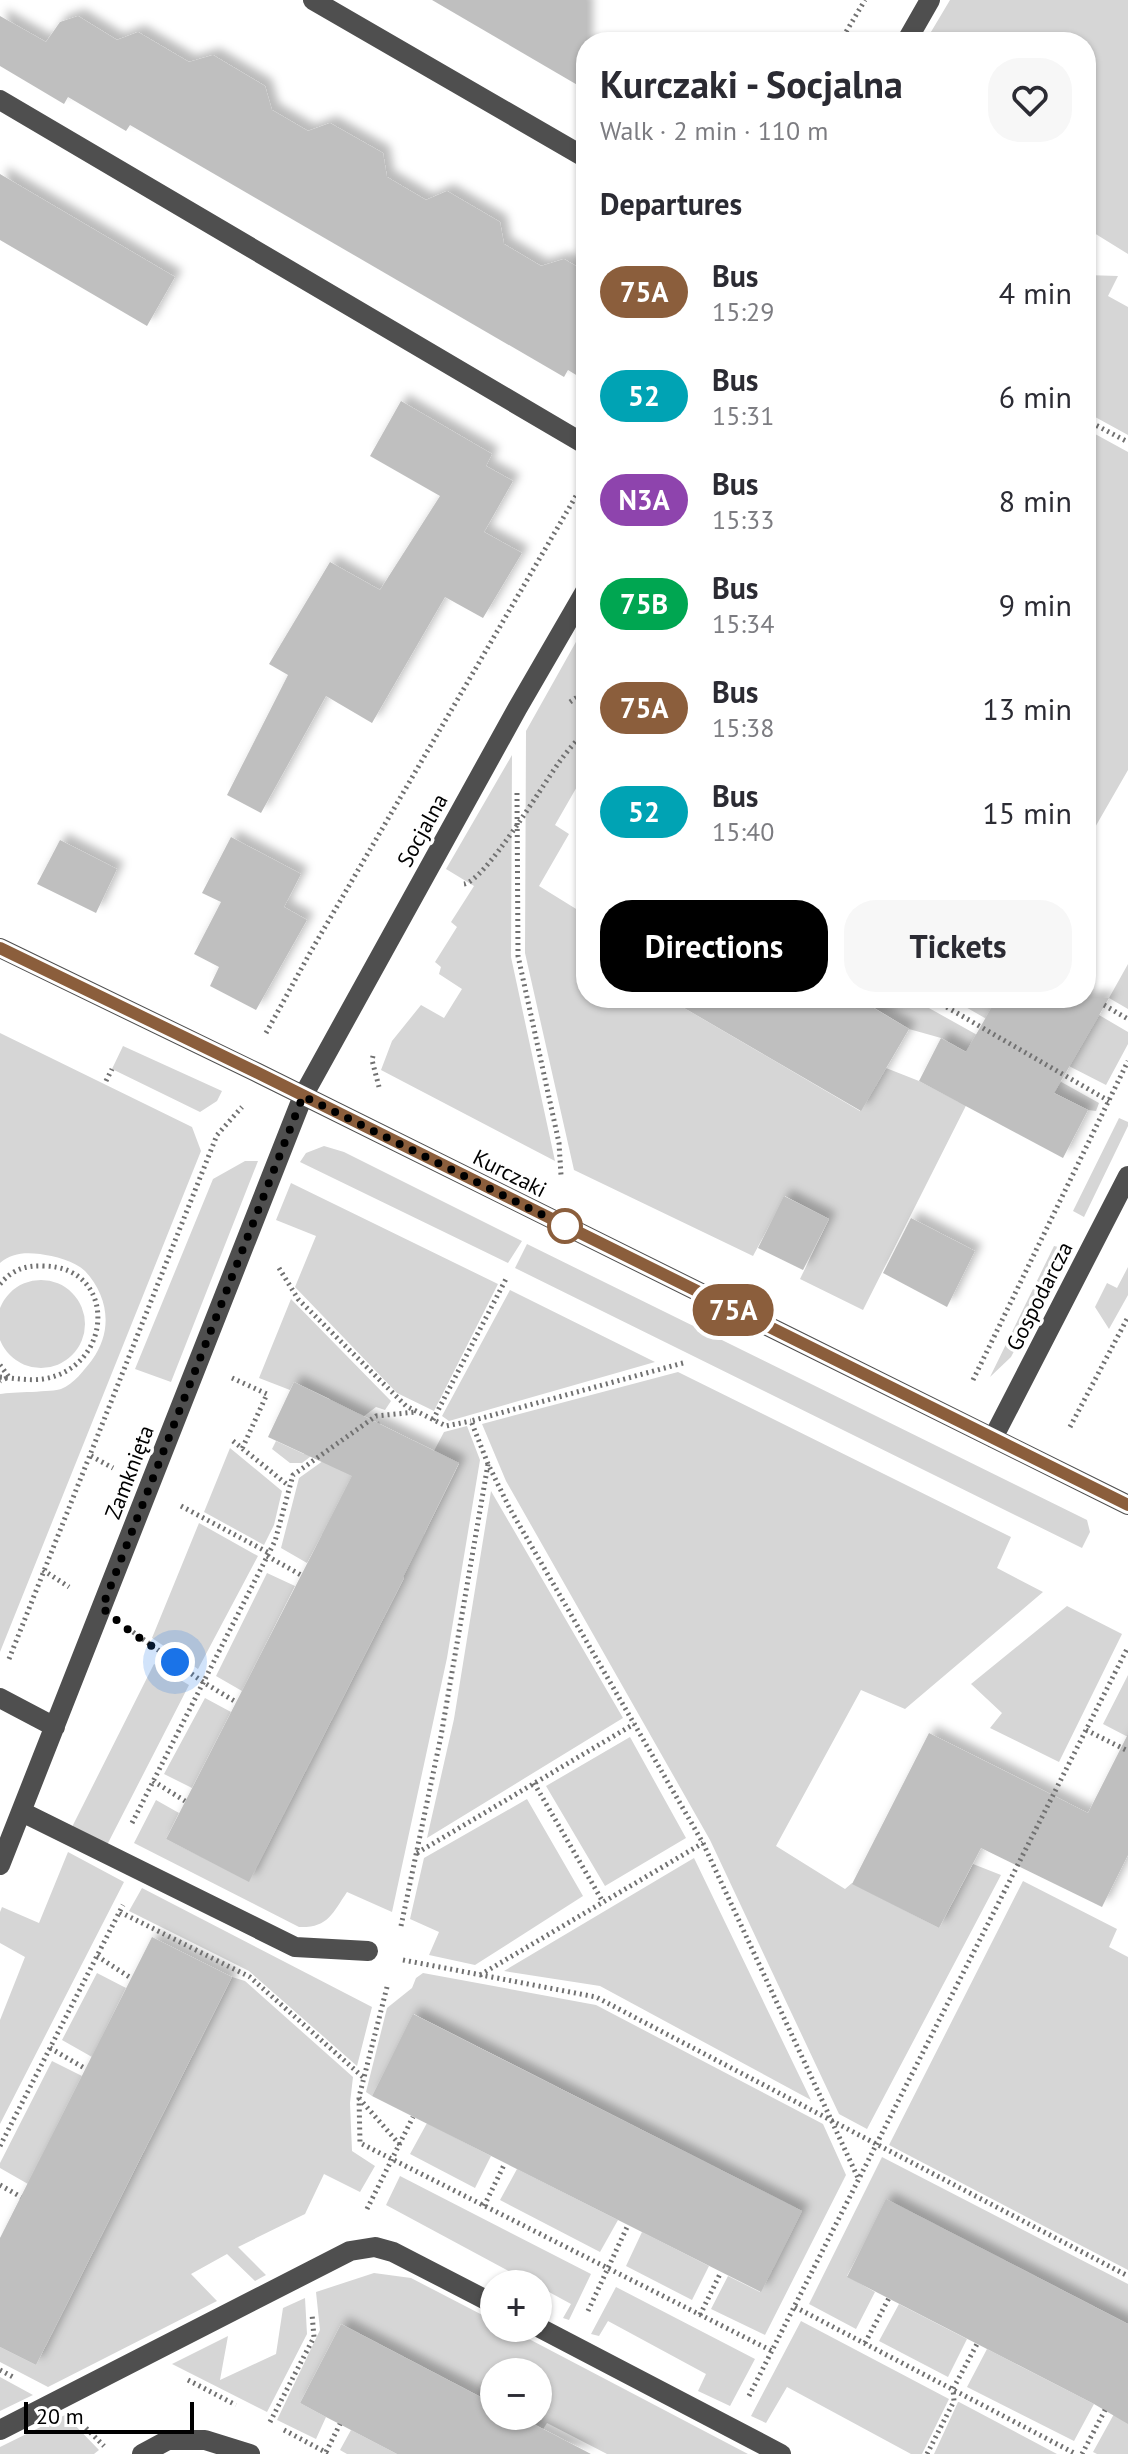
<!DOCTYPE html>
<html lang="en">
<head>
<meta charset="utf-8">
<style>
  :root { --surface:#fff; --page:#f7f7f7; --text:#2b2b33; --muted:#7c7c81; --accent:#000 }
  body { margin:0; font-family:"PT Sans",sans-serif; background:var(--page); color:var(--text); height:100vh; display:flex; flex-direction:column; font-size:30px; white-space:nowrap }
  * { box-sizing:border-box; margin:0 }
  p { font-size:26px; color:var(--muted) }
  .icon { flex:none; width:44px; height:44px; fill:none; stroke:currentColor; stroke-width:2; stroke-linecap:round; stroke-linejoin:round }
  .map { position:relative; flex:1; overflow:hidden }
  .drawer { position:absolute; left:576px; top:32px; width:520px; height:976px; display:flex; flex-direction:column; background:var(--surface); border-radius:32px; box-shadow:0 2px 6px #0004 }
  .drawer>* { flex:none }
  .badge { padding:0 16px; border-radius:26px; font-size:28px; line-height:52px }
  .controls { position:absolute; left:480px; top:2270px; display:grid; gap:16px }
  .controls a { display:grid; place-items:center; width:72px; height:72px; border-radius:50%; background:var(--surface); box-shadow:0 2px 6px #0004; font-size:40px }
  .scale { position:absolute; left:24px; bottom:20px; width:170px; box-sizing:border-box; padding-left:8px; border:4px solid #000; border-top:0; font-size:22px; line-height:28px; white-space:nowrap; color:#000; -webkit-text-stroke:6px #fff; paint-order:stroke }
  .you { position:absolute; width:40px; height:40px; margin:-20px; border:6px solid #fff; border-radius:50%; background:#1a73e8; box-shadow:0 0 0 12px #1a73e833 }
  .map>.badge { position:absolute; translate:-50% -50%; box-shadow:0 0 0 4px #fff }
  h2 { padding:0 24px; font-size:30px; line-height:72px }
  .round { display:grid; place-items:center; flex:none; width:84px; height:84px; border-radius:32px; background:var(--page) }
  .headline { display:flex; align-items:center; justify-content:space-between; height:136px; padding:0 24px }
  h1 { font-size:38px; font-weight:700; line-height:60px }
  .cta { display:flex; gap:16px; margin-top:auto; padding:16px 24px }
  .cta a { flex:1; height:92px; border-radius:32px; background:var(--accent); color:#fff; font-size:32px; font-weight:700; line-height:92px; text-align:center }
  .cta a+a { background:var(--page); color:var(--text) }
  ul { padding:0; list-style:none }
  li { display:flex; align-items:center; gap:24px; height:104px; padding:0 24px }
  li div { flex:1 }
  li b { display:block; font-size:30px }
  li em { font-style:normal }
  li .badge { min-width:88px; font-weight:700; text-align:center }
  .map>svg:first-child { display:block }
  .green { fill:#d6d6d6 }
  .building { fill:#bfbfbf; filter:url(#shadow) }
  .lines { fill:none; stroke-linecap:round; stroke-linejoin:round }
  .path { stroke:#717171; stroke-width:5; stroke-dasharray:2 4; stroke-linecap:butt }
  .minor { stroke:#4f4f4f; stroke-width:20 }
  .line-casing { stroke:#fff; stroke-width:18 }
  .line { stroke:#8b5e3c; stroke-width:12 }
  .walk { stroke:#000; stroke-width:8; stroke-dasharray:0 14.4 }
  .stop-dot { fill:#fff; stroke:#8b5e3c; stroke-width:4 }
  .labels { text-anchor:middle; dominant-baseline:central; stroke-width:7; stroke-linejoin:round; paint-order:stroke }
  .street-label { font-size:22px; fill:#000; stroke:#fff }
</style>
</head>
<body>
<div class="map">
<svg width="1128" height="2454" viewBox="0 0 1128 2454">
  <defs>
    <filter id="shadow"><feDropShadow dx="7" dy="-7" stdDeviation="4" flood-color="#0004"/></filter>
  </defs>
  <rect width="100%" height="100%" fill="#fff"/>
  <path class="green" d="M950,0H1128V254L1086,228V42H925Z
    M1086,275L1118,276L1108,296L1128,307V435L1086,412Z
    M1086,429L1128,452V770L1086,843Z
    M586,624V771L555,825L569,834L539,886L581,912L586,904V998H667L860,1111L886,1068L919,1081L959,1102L981,1060L941,1038L909,1029L873,1007L878,998H911L1099,1103L1096,1111L1088,1110L989,1060L863,1310L800,1279L829,1219L785,1196L753,1256L574,1170L525,953L526,731Z
    M512,755L511,957L555,1161L381,1070L392,1041L421,1005L444,1018L462,989L439,974L441,967L435,962L457,927L451,922L474,886L446,869Z
    M1128,964V1009L1109,998Z
    M950,998H997L1099,1015L1128,1032V1044L1106,1085L1063,1063Z
    M0,1033L192,1127L201,1151L0,1652V1394C12,1392 53,1392 61,1389C74,1384 84,1370 92,1360C113,1331 109,1297 85,1271C75,1261 54,1256 40,1254C25,1252 11,1253 0,1263Z
    M123,1046L222,1091L217,1101L200,1112L112,1069Z
    M1119,1118L1128,1122V1126L1084,1217L1073,1211Z
    M324,1146L344,1152L522,1241L508,1263L300,1162L306,1153Z
    M245,1161H258L171,1382L135,1369L213,1179Z
    M291,1183L498,1284L434,1411L397,1393L295,1287L316,1236L276,1220Z
    M527,1244L1087,1520L1090,1532L1082,1548L515,1268Z
    M1054,1246L1067,1249L1011,1357L990,1377Z
    M1128,1267V1295L1109,1329L1095,1307L1107,1283L1117,1288Z
    M-3 1324a44 44 0 1 1 88 0a44 44 0 1 1-88 0Z
    M510,1290L655,1362L449,1421L442,1416Z
    M291,1299L391,1401L385,1410L376,1407L302,1463H290L272,1449L276,1441L304,1454L330,1399L294,1382L290,1390L259,1378Z
    M678,1372L1011,1537L997,1568L1043,1592L905,1709L861,1690L776,1846L845,1889L852,1883L939,1928L973,1864L1001,1875L867,2129L839,2114L710,1840L506,1481L482,1424Z
    M379,1421L380,1424L331,1522L424,1534L459,1464L434,1451L444,1432L467,1426L480,1460L447,1658L392,1912L347,1892C332,1914 328,1928 299,1927L134,1843L156,1800L179,1813L166,1839L249,1881L404,1578L322,1535L307,1563L281,1548L299,1478Z
    M230,1448L282,1491L274,1525L264,1545L204,1512Z
    M491,1491L623,1718L427,1838L454,1719Z
    M199,1523L258,1556L198,1669L152,1638Z
    M267,1573L295,1586L242,1691L216,1676Z
    M1067,1606L1122,1634L1059,1762L990,1728L1002,1713L971,1684Z
    M154,1664L189,1685L107,1845L71,1829Z
    M1128,1675V1737L1103,1724Z
    M205,1698L231,1712L192,1788L164,1774Z
    M630,1737L686,1838L605,1886L546,1786Z
    M527,1799L583,1896L475,1965L429,1955L439,1932L410,1919L424,1858Z
    M68,1852L124,1882L0,2124V2020L25,1957L0,1943V1912L2,1907L39,1923Z
    M694,1858L811,2100L600,1986L504,1971Z
    M1023,1881L1117,1929L1109,1947L1128,1957V2270L889,2145Z
    M142,1888L372,2007L357,2066L249,1971L129,1911Z
    M97,1973L126,1988L92,2057L62,2040Z
    M423,1973L596,2005L823,2124L846,2175L765,2335L711,2309L728,2276L760,2292L801,2211L414,2014L372,2096L366,2092L387,2008L412,1988L416,1978Z
    M232,1977L245,1981L353,2077L350,2103L352,2151L375,2166L360,2192L324,2174L305,2214L238,2247L266,2275L255,2281L227,2254L191,2274L217,2301L48,2387L0,2362V2347L36,2365Z
    M52,2061L82,2076L28,2184L0,2168V2163Z
    M427,2123L491,2156L475,2188L410,2154Z
    M882,2157L1128,2284V2324L887,2200L847,2276L875,2292L856,2329L809,2304Z
    M517,2169L618,2220L600,2252L500,2200Z
    M400,2176L591,2274L569,2320L563,2318L571,2304L538,2286V2284H533L386,2205Z
    M642,2232L709,2266L692,2300L626,2266Z
    M374,2273L411,2278L494,2321V2328H508L748,2454H607L547,2423L543,2429L518,2416H538V2372H494V2404L341,2324L300,2403L326,2417L316,2439L277,2420L320,2330L316,2292Z
    M616,2287L755,2359L730,2406L698,2391L706,2374L608,2321L599,2336L591,2334Z
    M305,2298L307,2334L267,2412L172,2364L228,2336L220,2380L276,2354L283,2308Z
    M899,2304L967,2339L948,2377L879,2341Z
    M801,2321L949,2399L922,2454H911L787,2387L766,2423L751,2416Z
    M987,2349L1094,2404L1074,2441L967,2387Z
    M0,2377L33,2395L0,2411Z
    M958,2402H959L1057,2454H934Z
    M1114,2414L1128,2422V2454H1097L1093,2452Z
    M65,2415L99,2450L94,2454H0V2447Z
    M351,2430L397,2454H347L340,2450Z"/>
  <path class="building" d="M432,0H586V90Z
    M0,16L46,42L60,22L78,16L117,40L138,32L189,62L213,55L265,86L272,110L308,131L330,123L383,153L387,177L426,200L447,191L500,222L504,244L541,266L564,259L586,272V381L568,370L564,377L130,125L126,131L68,97L64,104L0,66Z
    M0,174L175,277L147,326L0,240Z
    M401,401L492,454L486,466L513,481L484,532L522,553L483,618L445,597L372,723L326,696L261,813L227,795L288,675L269,664L330,562L380,590L440,496L370,456Z
    M231,837L301,874L284,907L307,920L256,1010L210,986L219,967L194,954L221,902L202,893Z
    M60,840L117,869L96,913L37,884Z
    M667,998H857L909,1029L861,1111Z
    M997,998H1109L1054,1093L1088,1110L1063,1158L919,1081L941,1038L966,1052Z
    M784,1196L829,1219L803,1270L758,1248Z
    M911,1218L975,1251L947,1307L883,1273Z
    M294,1382L459,1463L403,1577L404,1578L249,1882L166,1839L352,1476L268,1437Z
    M929,1733L1088,1813L1128,1734V1855L1102,1907L981,1848L939,1928L852,1884Z
    M152,1937L232,1977L36,2365L0,2347V2238Z
    M413,2014L802,2211L761,2292L372,2096Z
    M886,2199L1128,2324V2424L1094,2404L847,2277Z
    M341,2324L494,2404V2416H518L591,2454H397L326,2417L300,2403Z"/>
  <g class="lines">
    <path class="path" d="M840,42L865,0
      M1086,420L1128,442
      M570,702L586,691
      M517,793L518,956L559,1143L561,1175
      M464,884C485,881 542,786 558,764C566,752 576,741 586,731
      M931,998L1109,1101
      M862,1001L864,998
      M1104,1005L1128,1019
      M266,1033L311,951L583,484
      M373,1056L372,1060L379,1087
      M106,1081L112,1069
      M279,1268L298,1299L406,1406L446,1426L471,1421
      M0,1284C12,1270 25,1265 44,1266C118,1267 114,1368 43,1379C30,1381 13,1378 0,1377
      M683,1363L471,1421L488,1464L510,1509L703,1843L859,2180
      M0,1365L9,1377L0,1381
      M232,1378L267,1394L242,1449
      M973,1380L1128,1061
      M433,1420L507,1277
      M1070,1427L1128,1317
      M233,1441L289,1486
      M91,1456L113,1468
      M181,1506L269,1553
      M267,1556L301,1575
      M43,1570L69,1587
      M133,1632L203,1682L236,1702
      M9,1659L217,1135L242,1107
      M1086,1730L1128,1751
      M153,1781L185,1801
      M534,1783L603,1902
      M132,1823L275,1541L293,1475L376,1416L416,1412
      M417,1853L634,1724
      M120,1912L250,1977L364,2078
      M401,1926L441,1736L488,1464
      M97,1956L131,1978
      M403,1960L596,1997L1128,2276
      M480,1975L703,1843
      M387,1987L359,2097L360,2143L772,2351
      M50,2048L86,2069
      M359,2098L400,2145
      M0,2146L123,1905
      M0,2185L21,2197
      M484,2206L505,2163
      M367,2209L413,2117
      M795,2307L1076,2454
      M588,2311L628,2225
      M700,2315L721,2272
      M865,2343L889,2298
      M0,2370L13,2377
      M188,2380L236,2405
      M749,2396L1128,1647
      M270,2422L314,2337L312,2314
      M86,2428L104,2446
      M284,2430L329,2454
      M326,2452L340,2424
      M927,2454L954,2401L953,2389L977,2344
      M1082,2454L1105,2410"/>
    <path class="minor" d="M313,0L586,158
      M906,42L930,0
      M0,100L586,445
      M0,948L256,1072L1128,1505
      M993,1438L1128,1176
      M0,1698L55,1727
      M22,1812L295,1947L368,1951
      M0,1865L303,1096L517,709L586,590
      M538,2327L781,2454
      M0,2430L350,2251L375,2247L393,2252L494,2304
      M142,2454L168,2440H205L250,2454"/>
  </g>
  <g class="lines">
    <defs>
      <path id="line" d="M0,948L256,1072L1128,1505"/>
    </defs>
    <use href="#line" class="line-casing"/>
    <use href="#line" class="line"/>
    <path class="walk" d="M175,1662L131,1632L102,1608L303,1096L565,1226"/>
  </g>
  <circle class="stop-dot" cx="565" cy="1226" r="16"/>
  <g class="labels">
    <g class="street-label">
      <text transform="translate(422 830) rotate(-61)">Socjalna</text>
      <text transform="translate(510 1173) rotate(27)">Kurczaki</text>
      <text transform="translate(1039 1296) rotate(-63)">Gospodarcza</text>
      <text transform="translate(129 1472) rotate(-69)">Zamknięta</text>
    </g>
  </g>
</svg>
<div class="controls">
<a>+</a>
<a>−</a>
</div>
<div class="scale">20 m</div>
<div class="you" style="left:175px;top:1662px"></div>
<b class="badge" style="left:733px;top:1310px;background:#8b5e3c;color:#fff">75A</b>
<section class="drawer">
<div class="headline"><div><h1>Kurczaki - Socjalna</h1><p>Walk · 2 min · 110 m</p></div><a class="round"><svg class="icon" aria-label="heart" viewBox="0 0 24 24"><path d="M12 20l-8-8c-3-5 5-10 8-4 3-6 11-1 8 4z"/></svg></a></div>
<h2>Departures</h2>
<ul>
<li><span class="badge" style="background:#8b5e3c;color:#fff">75A</span><div><b>Bus</b><p>15:29</p></div><em>4 min</em></li>
<li><span class="badge" style="background:#00a3b4;color:#fff">52</span><div><b>Bus</b><p>15:31</p></div><em>6 min</em></li>
<li><span class="badge" style="background:#8e44ad;color:#fff">N3A</span><div><b>Bus</b><p>15:33</p></div><em>8 min</em></li>
<li><span class="badge" style="background:#00a651;color:#fff">75B</span><div><b>Bus</b><p>15:34</p></div><em>9 min</em></li>
<li><span class="badge" style="background:#8b5e3c;color:#fff">75A</span><div><b>Bus</b><p>15:38</p></div><em>13 min</em></li>
<li><span class="badge" style="background:#00a3b4;color:#fff">52</span><div><b>Bus</b><p>15:40</p></div><em>15 min</em></li>
</ul>
<div class="cta"><a>Directions</a><a>Tickets</a></div>
</section>
</div>
</body>
</html>
